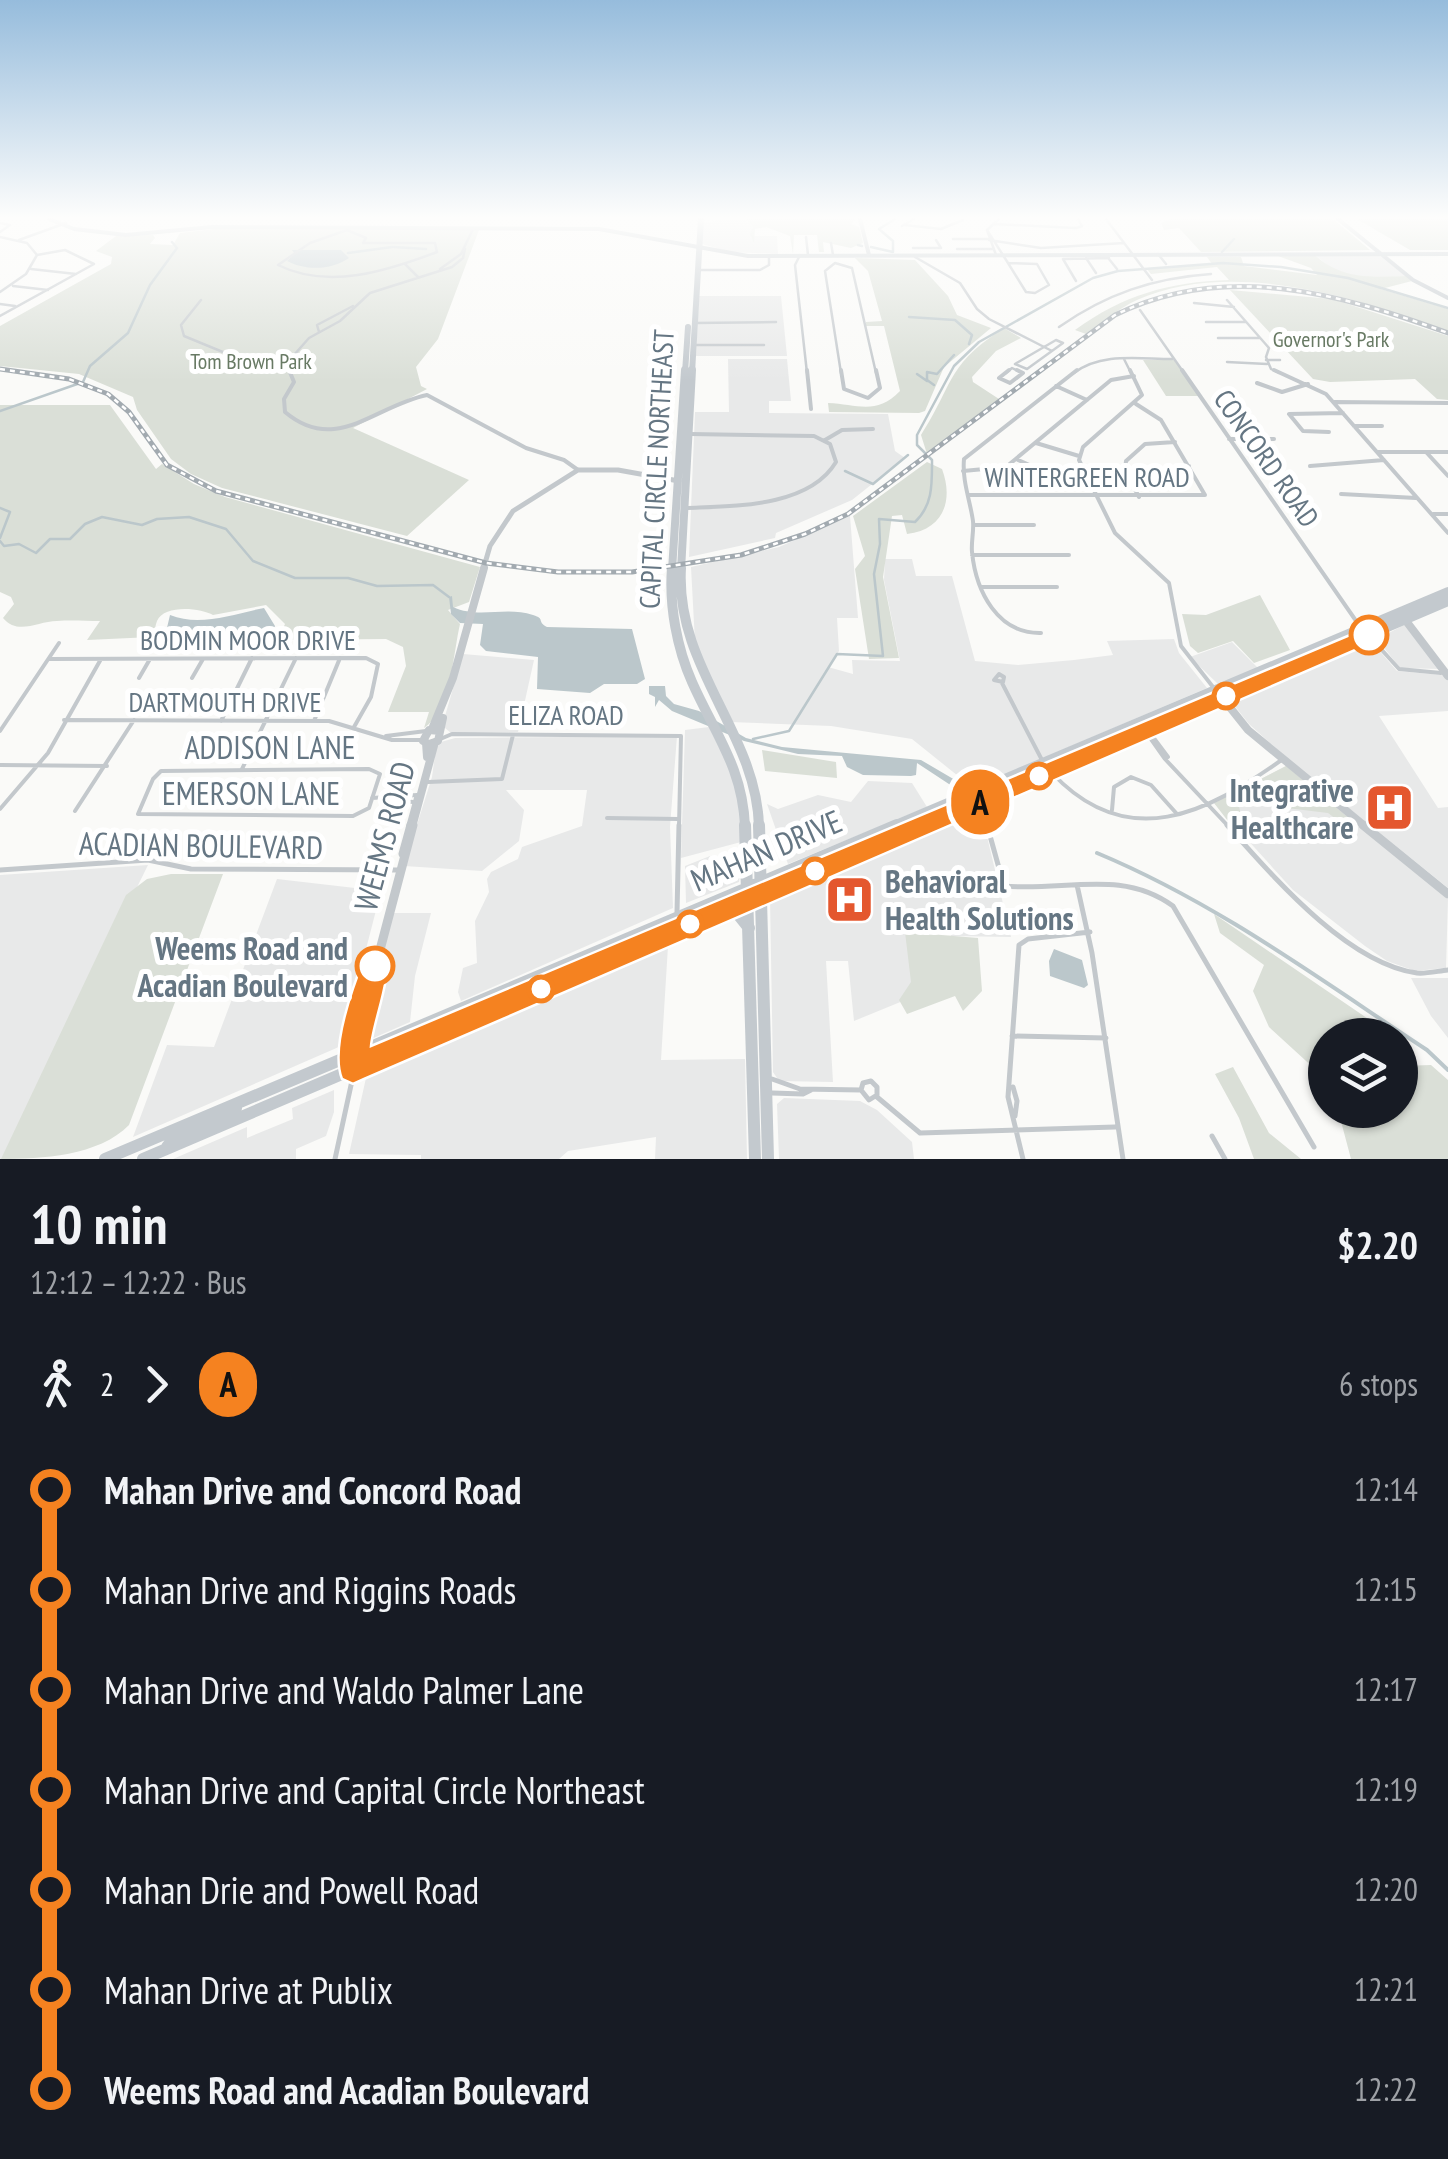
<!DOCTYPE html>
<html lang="en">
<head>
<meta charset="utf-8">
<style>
  :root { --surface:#171b24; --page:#20242c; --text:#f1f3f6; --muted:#9ea1a6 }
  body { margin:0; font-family:"PT Sans Narrow",sans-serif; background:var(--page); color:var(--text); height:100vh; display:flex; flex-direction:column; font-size:38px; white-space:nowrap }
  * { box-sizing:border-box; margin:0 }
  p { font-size:32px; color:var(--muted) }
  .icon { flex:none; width:55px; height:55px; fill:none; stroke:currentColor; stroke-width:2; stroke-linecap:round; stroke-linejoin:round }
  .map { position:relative; height:1159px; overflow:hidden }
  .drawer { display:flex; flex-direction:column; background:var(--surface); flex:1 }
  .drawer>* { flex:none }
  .badge { padding:0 20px; border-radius:32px; font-size:35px; line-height:65px }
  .tools { position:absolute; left:1308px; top:1018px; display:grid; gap:20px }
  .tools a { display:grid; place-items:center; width:110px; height:110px; border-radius:50%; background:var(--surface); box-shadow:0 2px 8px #0004; font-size:50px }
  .map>.badge { position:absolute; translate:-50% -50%; box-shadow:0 0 0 5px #fff }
  .legs { display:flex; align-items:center; gap:15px; height:110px; padding:0 30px; font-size:32px }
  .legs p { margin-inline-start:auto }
  .headline { display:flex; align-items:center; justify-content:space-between; height:170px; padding:0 30px }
  h1 { font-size:55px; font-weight:800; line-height:75px }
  ul { padding:0 30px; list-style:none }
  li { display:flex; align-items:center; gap:35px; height:100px; font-size:38px }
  li i { display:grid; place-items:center; width:15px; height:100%; margin:0 12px; background:currentColor }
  li i::after { content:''; width:25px; height:25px; margin:-12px; border:8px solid; border-radius:50%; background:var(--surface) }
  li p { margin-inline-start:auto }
  li:first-child i { background:linear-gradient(#0000 50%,currentColor 0) }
  li:last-child i { background:linear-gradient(currentColor 50%,#0000 0) }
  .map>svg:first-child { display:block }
  .built { fill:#e8e9e9 }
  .green { fill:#dadfd7 }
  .water { fill:#bbc7cb }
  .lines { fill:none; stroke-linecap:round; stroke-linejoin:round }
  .stream-far1 { stroke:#bbc7cb; stroke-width:2.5 }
  .stream { stroke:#bbc7cb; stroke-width:4 }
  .minor-far2 { stroke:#c3c8cc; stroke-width:2.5 }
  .minor-far1 { stroke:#c3c8cc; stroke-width:4 }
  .minor { stroke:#c3c8cc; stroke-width:5 }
  .tertiary-far3 { stroke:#c3c8cc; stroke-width:4 }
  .tertiary-far2 { stroke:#c3c8cc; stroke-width:5 }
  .tertiary-far1 { stroke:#c3c8cc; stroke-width:8 }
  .tertiary { stroke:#c3c8cc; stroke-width:9 }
  .secondary { stroke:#c3c9ce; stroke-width:4 }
  .primary-far3 { stroke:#c3c9ce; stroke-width:6 }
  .primary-far2 { stroke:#c3c9ce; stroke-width:8 }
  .primary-far1 { stroke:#c3c9ce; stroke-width:10 }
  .primary { stroke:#c3c9ce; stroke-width:12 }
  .rail-casing { stroke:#a2aab0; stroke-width:5 }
  .rail { stroke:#fff; stroke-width:2.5; stroke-dasharray:5; stroke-linecap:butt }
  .line-1 { fill:#f58220; stroke:#fff; stroke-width:2.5 }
  .stop-1-dot { fill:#fff; stroke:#f58220; stroke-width:5 }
  .labels { text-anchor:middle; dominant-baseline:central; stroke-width:10; stroke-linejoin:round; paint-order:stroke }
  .far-park-label { font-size:22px; fill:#687a64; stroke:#fff }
  .street-label { font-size:28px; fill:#657683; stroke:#fff }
  .near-street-label { font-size:32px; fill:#657683; stroke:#fff }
  .near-poi-label { font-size:32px; font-weight:bold; fill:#657683; stroke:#fff; text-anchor:end }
  .near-stop-label { font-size:32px; font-weight:bold; fill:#657683; stroke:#fff; text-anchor:end }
</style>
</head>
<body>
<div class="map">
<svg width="1448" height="1159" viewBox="0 0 1448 1159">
  <rect width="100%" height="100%" fill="#fafaf8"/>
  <path class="built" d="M725,219L746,220L753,227L751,236H777L778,254L730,252L702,244L703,223Z
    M1315,255L1380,256L1406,276L1369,279L1336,272Z
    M699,296H781L787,356H696Z
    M728,359H787L791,401H769V413L888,414L895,451L905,458L852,500L776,533L775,538L689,557L695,412H729Z
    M850,516L858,618H837L839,651L828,667L853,674L852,660L900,661L884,580L885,559H912L916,576H952L975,661L1018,665L1074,660L1113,655L1107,641L1174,639L1179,653L1207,688L973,788L912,739L831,726L730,722L695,642L691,567L779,547Z
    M1404,625L1439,669L1400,668L1377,639Z
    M1370,640L1397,671L1442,675L1448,679V711L1379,716L1438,808L1448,807V888L1288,759L1249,724L1230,700Z
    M1232,642L1258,668L1219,685L1190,657Z
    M463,654L534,660L518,732L451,733L445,728L443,723Z
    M709,727L730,769L738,797L741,842L681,858L685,730Z
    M677,736L670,827L673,908L461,1001L458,992L463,968L477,963L475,921L489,892L487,879L491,872L518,859L522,847L582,826L587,790H506L524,810L519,841L482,871L404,866L432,777L436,748L441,742L455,738Z
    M1286,766L1448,899L1446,968L1415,971L1387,961L1365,946L1293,890L1214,803Z
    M868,781L912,783L927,807L788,864L767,804L778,809L818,795L851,802Z
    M975,810L984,824L1011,937L951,936L946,909L906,927L915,996L854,1021L848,961H826L833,1082L779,1081L773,1072L770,898Z
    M736,853L742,855L739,882L686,903L685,866L710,856L712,866L716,861Z
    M148,865L3,1159H0V875Z
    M277,879L381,891L341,1046L133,1137L167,1045L214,1047Z
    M391,913H431L415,976L410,1022L369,1040H360Z
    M668,946L661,1060L745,1059L747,1159H655L656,1137L568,1151L559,1159H421V1155L349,1154L366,1078Z
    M1411,978H1448V1038L1431,1016Z
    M334,1090V1112L326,1136L296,1149V1159H173L247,1127V1138L293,1119L292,1108Z
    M784,1098L860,1101L877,1110L912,1142L914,1159H779L777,1104Z"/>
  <path class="green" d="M746,219H855L851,224L859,227L863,243L851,248L823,242L824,252H819L817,235H794L793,254L790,236L766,227L755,229L754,243L750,234L753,227Z
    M1170,219H1333L1370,250L1201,252L1179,228L1164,230L1161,223Z
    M1357,219H1448V250H1410Z
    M214,229L479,230L438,339L416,367L421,386L427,389L353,428L469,480L407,536L222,488L191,474L171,459L137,410L133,397L79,374L0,366V326L111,264L112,257L96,251L116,236L153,235L155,238L150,244L173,245L180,233Z
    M1278,256H1316C1343,280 1373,277 1406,276L1412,281L1381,289L1448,309V332C1358,297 1231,258 1137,300C1119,308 1102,323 1086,334L1075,330C1123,295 1169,282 1229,280L1217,267L1151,274L1147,269L1212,264L1207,257H1241L1244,266L1317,275L1311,268Z
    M855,258L915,260L948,296L957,315L991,328L944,367L925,411L919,413L829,412L828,403C857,404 876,416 900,391L884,326H866V322L882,321L868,271Z
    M1230,290L1332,299L1448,336V400L1437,399L1415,379L1330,382L1313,379Z
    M1004,328L1021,338L996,351L972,377L973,382L999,399L927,454L921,435C954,384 946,365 1004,328Z
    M1143,360H1174L1199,396H1166Z
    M0,405H110L156,469L162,464L194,484L225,497L480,567L469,602L448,610L460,624C453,654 451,710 424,728L429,712H388L406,666L403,647L386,639L278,640L285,624L266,605L213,615C201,608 164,604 157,621C155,626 155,632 152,637L87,640L100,621C86,621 71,620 57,621C38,621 18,636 3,618L14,604L11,597L0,592Z
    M927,462L942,469C954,501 943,530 907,534L902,515L892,516L883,577L899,658L869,659L855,569L865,556L853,516Z
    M1260,595L1290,650L1254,663L1233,641L1198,653L1190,646L1182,614L1206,615Z
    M762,750L836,762L837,778L765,771Z
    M1286,766L1356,824L1349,829L1328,813L1238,802L1245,834H1238L1214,803Z
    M171,874H223L129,1125C99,1156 41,1159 1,1159L126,895L147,879Z
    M1214,914L1386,1031L1325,1035V1086L1317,1071L1269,1027L1253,991L1264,965L1220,933Z
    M905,932L978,938L982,991L963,1011L955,996L907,1014L899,1000L911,982Z
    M1431,1065L1448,1080V1159H1351L1338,1110H1400V1066Z
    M1233,1067L1269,1133L1301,1159H1254L1239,1118L1215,1074Z"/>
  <path class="water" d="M292,250H341L349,258C332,270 306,271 287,261L295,254Z
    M452,596L453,607C478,619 506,606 533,615C546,619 536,621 547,627L632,629L645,679L637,684H604L590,693L537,689L538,657L486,651L480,645L483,624L460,623L451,614L449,597Z
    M264,608L275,626L273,631L166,632L170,615C200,627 233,614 264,608Z
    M649,686H665L666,696L674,704L699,711L746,738L782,747L921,760L967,787L958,790L917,763L916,775L911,776L863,775L847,767L842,756L798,754L744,741L672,711L659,700L655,707V697L649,694Z
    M1054,949L1082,960L1088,985L1084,988L1050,976L1049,961Z"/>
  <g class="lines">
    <path class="stream-far1" d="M858,245L862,246
      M394,247L426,249
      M871,247L893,252V241L879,229L895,219
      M1222,252L1234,239
      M348,253L392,247
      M909,317L955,320L972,335L969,344
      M917,374L927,381
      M934,385L927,380V372L937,374L954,355
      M0,411L83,382L90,366L128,333L150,285L177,248L172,242
      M845,471L873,484L908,455
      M0,508L10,512L0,538
      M0,541L4,546L19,544L36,553L50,539H70L85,524L102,517L142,525L157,519L189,517L226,529L253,561L295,578H348L377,586L433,585L449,597
      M753,739L789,731L837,654L883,656L874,574L880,544L879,519L915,522C933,505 932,484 932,460L917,445V435L954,366L979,342L1093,278L1118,271L1223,263L1281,267L1348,278L1448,308"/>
    <path class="stream" d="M1097,853C1217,903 1319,979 1427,1050L1448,1070"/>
    <path class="minor-far2" d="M1106,219L1152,280
      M0,223L10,225L0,232
      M994,224L1076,228L1082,226L1078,219
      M905,225L941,229L963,220
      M902,226L914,219
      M347,230L366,238L363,243H435L437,252C387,271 328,290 278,265L310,243Z
      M987,230L1008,263
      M987,230L996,255
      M987,230L999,219
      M0,237L27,243L37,255
      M806,237L808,255
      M953,239H988
      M19,240L66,223
      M989,240L1041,248L1124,243
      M831,243L833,255
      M913,248H941L936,240
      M957,249H993
      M1158,254L1166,264
      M800,255L795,265L807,373
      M915,257L960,283L977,309L989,319L1052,351
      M1086,258L1096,273
      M1109,259L1117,269
      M1008,263L1037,264L1049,285L1035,293L1026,292Z
      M405,264L418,277
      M31,269L76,274
      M440,269L461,254L473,229
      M697,270H760L769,265V256
      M1076,281L1063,259L1109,258
      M13,286L48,290
      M0,292L26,274L37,255
      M201,300L181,325L184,336L269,371L286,369
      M1227,300L1269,348L1266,357L1271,369L1279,373
      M1194,303L1234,307
      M0,304L15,306
      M1140,310L1184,373
      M0,316L94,264L65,250L37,255
      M1206,322H1246
      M694,323L776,322
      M1059,327C1106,294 1153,278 1211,274
      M319,332L317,325L353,306
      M1218,338H1259
      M1056,340L1063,343L1027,369L1015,364Z
      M693,345H764
      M1124,359L1131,373
      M1266,360H1280
      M1227,362L1267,364
      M290,373L286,364L309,338L340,321L370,293L452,267L463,258L465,249
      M841,373L825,271L835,263L852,268L876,373
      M1006,373L1012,368L1022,373
      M1074,373C1101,352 1139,359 1172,359"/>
    <path class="minor-far1" d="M267,370H276
      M289,370L294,382L284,399L285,412C336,455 374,406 427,395L526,448L564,460L578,470
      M807,370L811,409
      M841,370L844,389L868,398L880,388L876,370
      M1009,370L999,378L1010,383L1023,373L1017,370
      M1130,370L1142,395L1083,447L1079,460L1115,533L1169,583L1181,646L1213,687
      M1182,370L1361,628
      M1274,370L1326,394L1448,533
      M1257,383L1282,392L1308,384
      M1056,386L1087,400
      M1334,402L1448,403
      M1354,426H1382
      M1329,432L1303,431L1289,414L1343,413
      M1229,439H1274
      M825,440L842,430L873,429
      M1036,443L1079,456
      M1378,452H1448
      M1426,452L1448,476
      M1016,459L1043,471
      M1310,466L1384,460
      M963,471L1006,467L1111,380L1134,376
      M1167,472L1172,467L1189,466
      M1341,494L1416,498
      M968,495H1205L1161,420L1136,404
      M1139,497L1125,471L1126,461L1145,444L1175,442
      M688,508C735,506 809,507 836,462L830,444L814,436L690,434
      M1433,514H1448
      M974,525H1034
      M972,555H1069
      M981,587H1057
      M1041,633C998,634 976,592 972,552C971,542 974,532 973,521C970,500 962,481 964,459L1077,370
      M1371,638L1399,669L1441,673
      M49,659L366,658L378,664L371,697L354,727
      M999,674L1004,677L1003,682L994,680Z
      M139,678L150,659
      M192,678L203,659
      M1002,683L1043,762
      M64,720L329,721L392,740H421
      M221,721L252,658
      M314,721L340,658
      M0,731L59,643
      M1146,732L1165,759L1229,827
      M1150,733L1168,757
      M386,736L426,731
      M438,740L452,734L681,736L679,827
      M0,765L107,766
      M242,769L296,658
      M1052,773C1128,854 1207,813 1283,759
      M428,782L502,779L513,735
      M372,798L417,795
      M388,800L413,802
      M977,803L988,827
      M0,809L48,753L101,659
      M1112,810L1114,787L1131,777L1151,785L1177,814
      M75,811L134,720
      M138,814L353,816L369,808L380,774L369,769L161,771
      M138,814L153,779L161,771
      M607,818L679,819"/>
    <path class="minor" d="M987,825L1004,886C1063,892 1121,868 1173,906L1314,1147
      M1227,825C1272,875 1346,963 1417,973C1426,974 1438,971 1448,970
      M0,870L148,860L191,869L399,870
      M1077,885L1092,953L1123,1159
      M677,912L679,825
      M1012,1036L1106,1038
      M772,1079L800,1089L861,1090
      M871,1081L877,1087V1095L869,1100L861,1090L863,1083Z
      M1013,1087L1017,1101L1015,1116
      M772,1093L803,1094L811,1090
      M877,1097L920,1133L1115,1127
      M1212,1136L1225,1159
      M335,1159L353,1076
      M1023,1159L1008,1097L1019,945L1028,939L1090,932"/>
    <path class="tertiary-far3" d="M860,219L869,255"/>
    <path class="tertiary-far2" d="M483,570L490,546L513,511L578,470H618L679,481"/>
    <path class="tertiary-far1" d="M1403,617L1448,676
      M1220,695L1248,730L1366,827
      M432,729L453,678L484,568
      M440,731L429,730L423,741L429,744L438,741L443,718
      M426,743L427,757
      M410,827L418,798
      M412,827L435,742"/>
    <path class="tertiary" d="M1363,825L1448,894
      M403,854L411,825
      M353,1052L413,825"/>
    <path class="secondary" d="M49,219L74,229L126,235L212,227L599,229L748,256L1448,254
      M1338,219L1413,280L1448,298"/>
    <path class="primary-far3" d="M685,373L688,327
      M692,373L701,219"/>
    <path class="primary-far2" d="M672,570L685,370
      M681,570L692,370"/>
    <path class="primary-far1" d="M672,568C669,606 677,648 692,682C715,734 743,768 745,827
      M681,568C675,668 757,733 759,827
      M891,827L1448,592
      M919,827L1448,601"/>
    <path class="primary" d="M745,825L755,1159
      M759,825L768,1159
      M722,912L737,913L749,928
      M167,1147L174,1138L236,1108
      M105,1159L897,825
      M143,1159L925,825"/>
    <defs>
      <path id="rail" d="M0,369L69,379L108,394L129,412L167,465L216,491L486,563L558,572H632L741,555L805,534L848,514L1115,315C1225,261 1338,293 1448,333"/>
    </defs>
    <use href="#rail" class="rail-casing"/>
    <use href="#rail" class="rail"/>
  </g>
  <linearGradient id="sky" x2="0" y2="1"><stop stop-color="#96bcdc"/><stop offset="0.57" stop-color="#fdfdfc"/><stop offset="1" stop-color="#fdfdfc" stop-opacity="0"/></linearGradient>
  <rect width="1448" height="381" fill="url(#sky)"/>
  <path class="line-1" d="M1369,627L1379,635L1376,641L364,1079L353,1084L342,1079C330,1049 353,986 365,956L375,952L385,956C393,975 373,1022 371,1046Z"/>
  <defs>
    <symbol id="hospital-square" viewBox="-11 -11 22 22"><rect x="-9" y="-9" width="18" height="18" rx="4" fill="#e4572e" stroke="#fff"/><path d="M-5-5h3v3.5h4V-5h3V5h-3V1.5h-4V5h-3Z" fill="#fff"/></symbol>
  </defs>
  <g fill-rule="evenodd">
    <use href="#hospital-square" x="1362" y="780" width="55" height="55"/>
    <use href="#hospital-square" x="822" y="872" width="55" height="55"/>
  </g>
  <g class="stop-1-dot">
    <circle cx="1369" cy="635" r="18"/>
    <circle cx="1226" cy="696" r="12"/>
    <circle cx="1039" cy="776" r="12"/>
    <circle cx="815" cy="871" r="12"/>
    <circle cx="690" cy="924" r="12"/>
    <circle cx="375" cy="966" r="18"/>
    <circle cx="541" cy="989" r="12"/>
  </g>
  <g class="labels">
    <g class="far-park-label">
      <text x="1331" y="339">Governor's Park</text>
      <text x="251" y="361">Tom Brown Park</text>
    </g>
    <g class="street-label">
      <text transform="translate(1267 458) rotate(55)">CONCORD ROAD</text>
      <text transform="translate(656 469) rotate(-87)">CAPITAL CIRCLE NORTHEAST</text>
      <text x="1087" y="476">WINTERGREEN ROAD</text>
      <text x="248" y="639">BODMIN MOOR DRIVE</text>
      <text x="225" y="701">DARTMOUTH DRIVE</text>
      <text x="566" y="714">ELIZA ROAD</text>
    </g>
    <g class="near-street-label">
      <text x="270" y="747">ADDISON LANE</text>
      <text x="251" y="793">EMERSON LANE</text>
      <text transform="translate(384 836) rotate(-75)">WEEMS ROAD</text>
      <text transform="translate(201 845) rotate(1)">ACADIAN BOULEVARD</text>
      <text transform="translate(766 850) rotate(-23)">MAHAN DRIVE</text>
    </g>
    <g class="near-poi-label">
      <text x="1354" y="790">Integrative<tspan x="1354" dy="37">Healthcare</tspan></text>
      <text x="885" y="881" text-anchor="start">Behavioral<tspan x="885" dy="37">Health Solutions</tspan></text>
    </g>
    <g class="near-stop-label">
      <text x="348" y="948">Weems Road and<tspan x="348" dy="37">Acadian Boulevard</tspan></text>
    </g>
  </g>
</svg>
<div class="tools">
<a><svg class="icon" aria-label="layers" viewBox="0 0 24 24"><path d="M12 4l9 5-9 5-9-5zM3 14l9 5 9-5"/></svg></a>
</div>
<b class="badge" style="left:980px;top:802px;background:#f58220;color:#111">A</b>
</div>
<section class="drawer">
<div class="headline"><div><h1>10 min</h1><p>12:12 – 12:22 · Bus</p></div><b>$2.20</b></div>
<div class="legs"><svg class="icon" aria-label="walk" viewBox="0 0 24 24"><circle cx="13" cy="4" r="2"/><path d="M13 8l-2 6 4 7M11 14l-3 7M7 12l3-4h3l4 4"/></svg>2<svg class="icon" aria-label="forward" viewBox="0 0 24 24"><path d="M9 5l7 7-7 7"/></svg><b class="badge" style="background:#f58220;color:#111">A</b><p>6 stops</p></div>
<ul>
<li><i style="color:#f58220"></i><b>Mahan Drive and Concord Road</b><p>12:14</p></li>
<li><i style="color:#f58220"></i><span>Mahan Drive and Riggins Roads</span><p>12:15</p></li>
<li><i style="color:#f58220"></i><span>Mahan Drive and Waldo Palmer Lane</span><p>12:17</p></li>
<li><i style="color:#f58220"></i><span>Mahan Drive and Capital Circle Northeast</span><p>12:19</p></li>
<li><i style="color:#f58220"></i><span>Mahan Drie and Powell Road</span><p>12:20</p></li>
<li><i style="color:#f58220"></i><span>Mahan Drive at Publix</span><p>12:21</p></li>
<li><i style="color:#f58220"></i><b>Weems Road and Acadian Boulevard</b><p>12:22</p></li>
</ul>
</section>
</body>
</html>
